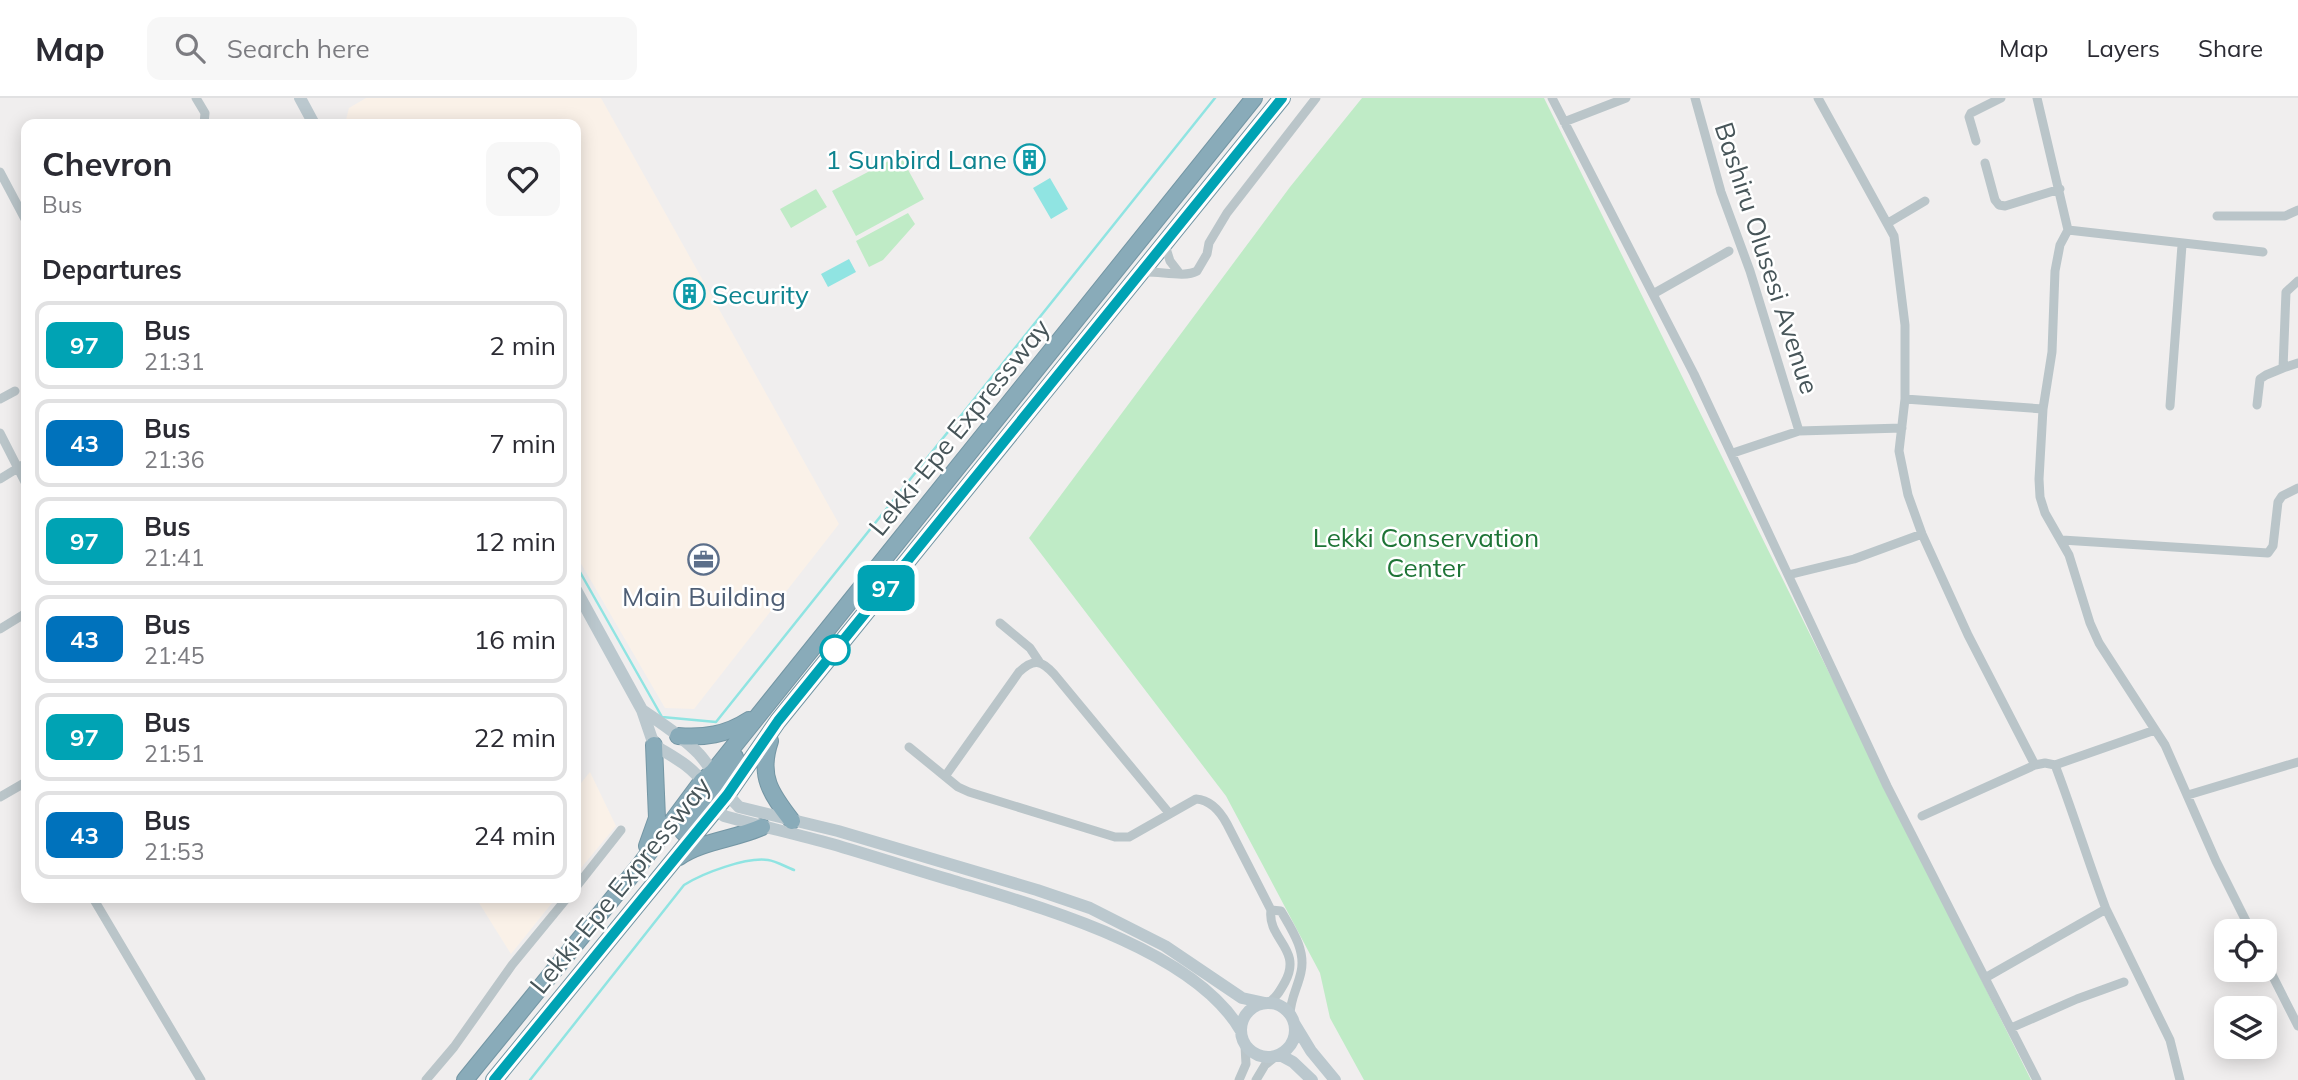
<!DOCTYPE html>
<html lang="en">
<head>
<meta charset="utf-8">
<style>
  :root { --surface:#fff; --page:#f7f7f7; --text:#2b2b33; --muted:#7c7c81; --line:#e1e1e2 }
  body { margin:0; font-family:Mulish,sans-serif; background:var(--page); color:var(--text); height:100vh; display:flex; flex-direction:column; font-size:26px; white-space:nowrap }
  * { box-sizing:border-box; margin:0 }
  p { font-size:23px; color:var(--muted) }
  .icon { flex:none; width:38px; height:38px; fill:none; stroke:currentColor; stroke-width:2; stroke-linecap:round; stroke-linejoin:round }
  .map { position:relative; flex:1; overflow:hidden }
  .panel { position:absolute; left:21px; top:21px; width:560px; height:784px; display:flex; flex-direction:column; background:var(--surface); border-radius:14px; box-shadow:0 4px 18px #0003 }
  .panel>* { flex:none }
  .badge { padding:0 14px; border-radius:10px; font-size:24px; line-height:46px }
  .buttons { position:absolute; left:2214px; top:821px; display:grid; gap:14px }
  .buttons a { display:grid; place-items:center; width:63px; height:63px; border-radius:14px; background:var(--surface); box-shadow:0 4px 18px #0003; font-size:35px }
  .map>.badge { position:absolute; translate:-50% -50%; box-shadow:0 0 0 4px #fff }
  h2 { padding:0 21px; font-size:26px; line-height:63px }
  .round { display:grid; place-items:center; flex:none; width:74px; height:74px; border-radius:14px; background:var(--page) }
  .overview { display:flex; align-items:center; justify-content:space-between; height:119px; padding:0 21px }
  h1 { font-size:33px; font-weight:700; line-height:52px }
  ul { padding:0; list-style:none }
  li { display:flex; align-items:center; gap:21px; height:88px; margin:0 14px 10px; padding:0 7px; border:4px solid var(--line); border-radius:14px }
  li div { flex:1 }
  li b { display:block; font-size:26px }
  li em { font-style:normal }
  li .badge { min-width:77px; font-weight:700; text-align:center }
  header { display:flex; align-items:center; gap:42px; box-sizing:border-box; height:98px; padding:0 35px; background:var(--surface); border-bottom:2px solid var(--line) }
  header strong { font-size:33px }
  nav { display:flex; gap:38px; margin-inline-start:auto; font-size:24px }
  .search { width:490px; height:63px; background:var(--page); display:flex; align-items:center; gap:18px; box-sizing:border-box; padding:0 24px; border-radius:14px; color:var(--muted); font-size:26px }
  .map>svg:first-child { display:block }
  .commercial { fill:#faf1e8 }
  .green { fill:#bfebc6 }
  .water { fill:#90e4e2 }
  .lines { fill:none; stroke-linecap:round; stroke-linejoin:round }
  .stream { stroke:#90e4e2; stroke-width:2.5 }
  .highway-casing { stroke:#7496a4; stroke-width:18 }
  .street { stroke:#bac5c9; stroke-width:9 }
  .secondary { stroke:#bbc8ce; stroke-width:12 }
  .highway { stroke:#89abb9; stroke-width:16 }
  .line-casing { stroke:#fff; stroke-width:16 }
  .line { stroke:#00a3b4; stroke-width:10 }
  .stop-dot { fill:#fff; stroke:#00a3b4; stroke-width:3.5 }
  .labels { text-anchor:middle; dominant-baseline:central; stroke-width:5; stroke-linejoin:round; paint-order:stroke }
  .culture-label { font-size:26px; fill:#0d838f; stroke:#fff; text-anchor:end }
  .street-label { font-size:26px; fill:#475559; stroke:#fff }
  .park-label { font-size:26px; fill:#1e7436; stroke:#fff }
  .service-label { font-size:26px; fill:#4e5e75; stroke:#fff }
</style>
</head>
<body>
<header>
<strong>Map</strong>
<div class="search"><svg class="icon" aria-label="search" viewBox="0 0 24 24"><circle cx="10" cy="10" r="6"/><path d="M15 15l6 6"/></svg>Search here</div>
<nav><a>Map</a><a>Layers</a><a>Share</a></nav>
</header>
<div class="map">
<svg width="2298" height="982" viewBox="0 0 2298 982">
  <rect width="100%" height="100%" fill="#f0eeee"/>
  <path class="commercial" d="M366,0H601L839,426L694,611L665,610L576,457V26H345L349,10Z
    M590,674L616,728L576,776V691Z
    M476,800H556L511,856Z"/>
  <path class="green" d="M1362,0H1544L2031,982H1364L1330,920L1320,875L1226,698L1029,440L1290,89Z
    M900,57L924,101L856,138L832,93Z
    M816,91L827,109L791,130L780,111Z
    M908,115L915,126L883,162L869,169L856,143Z"/>
  <path class="water" d="M1050,80L1068,111L1051,121L1033,90Z
    M849,161L856,174L828,189L821,176Z"/>
  <g class="lines">
    <path class="stream" d="M576,467L662,619L716,624L1215,0
      M530,982L684,787C703,775 746,759 768,762C776,763 786,769 794,772"/>
    <defs>
      <path id="highway" d="M678,638C704,640 726,637 749,622
        M770,643C758,678 771,696 792,723
        M716,706L726,674L735,659
        M683,734L708,693L713,674
        M647,748L657,720L654,647
        M679,759C702,743 736,741 762,729
        M465,982L639,768L702,683L713,674L1254,0
        M494,982L727,697L778,623L1282,0"/>
    </defs>
    <use href="#highway" class="highway-casing"/>
    <path class="street" d="M196,0L205,15L204,26
      M1552,0L1694,276L1887,688L2037,982
      M1695,0L1721,94L1750,173L1799,333
      M1818,0L1894,138L1905,227V301L1899,353L1908,397L1922,436L1968,537L2035,667L2045,665L2055,667L2155,632
      M2037,0L2068,132L2060,147L2055,173L2052,254L2043,311L2039,381L2040,399L2045,415L2069,457L2090,525L2099,545L2165,647L2216,763L2251,833
      M1564,24L1626,0
      M1976,43L1969,19L1971,15L2001,0
      M1985,65L1995,102L1999,107L2005,108L2060,91
      M0,74L26,123
      M2217,118H2285L2298,112
      M1888,125L1925,103
      M2068,132L2263,154
      M1165,147L1170,163L1180,176
      M1143,174C1160,173 1185,180 1197,173L1207,156L1209,145L1227,115L1316,0
      M2298,183L2286,194L2283,270L2298,265
      M1653,196L1729,153
      M0,301L15,293
      M1905,301L2043,311
      M2257,307L2260,281L2266,277L2283,270
      M2170,308L2182,147
      M0,335L26,386
      M1733,355L1799,333L1902,330
      M0,381L26,365
      M2062,442L2268,455L2273,448L2278,404L2282,398L2298,390
      M1788,477L1854,461L1922,436
      M1000,525L1030,550L1040,565
      M0,531L26,515
      M909,649L958,689L969,694L1115,739H1129L1196,701C1211,702 1220,713 1227,726L1271,812C1267,841 1303,851 1285,884C1280,893 1276,900 1268,905
      M2055,667C2073,714 2088,763 2106,811
      M946,677L1019,574C1034,560 1041,562 1054,576L1169,715
      M2188,697L2298,664
      M0,699L26,684
      M1922,718L2035,667
      M576,789L621,732
      M93,800L201,982
      M1271,812L1281,813C1292,832 1306,852 1301,874C1298,889 1290,901 1290,917
      M2264,861L2298,928
      M1985,880L2106,811L2170,942L2180,982
      M2011,930L2077,901L2124,884
      M426,982L454,949L512,867L567,800
      M1239,982L1246,966L1245,948
      M1256,982L1265,967L1275,959"/>
    <path class="secondary" d="M300,0L314,26
      M576,492L642,612L654,647C671,658 691,667 703,685C710,696 715,707 724,718C760,728 796,736 832,746C873,758 913,771 954,783C1040,809 1194,851 1241,933
      M642,612C661,625 683,639 699,656C714,673 723,693 739,709L838,733L1037,792L1090,810L1165,848L1242,900L1265,905
      M1241 932a27 27 0 1 1 54 0a27 27 0 1 1-54 0Z
      M1294,925L1311,953L1335,982
      M1280,957L1293,964L1312,982"/>
    <use href="#highway" class="highway"/>
  </g>
  <g class="lines">
    <defs>
      <path id="line" d="M494,982L727,697L778,623L1282,0"/>
    </defs>
    <use href="#line" class="line-casing"/>
    <use href="#line" class="line"/>
  </g>
  <defs>
    <symbol id="building-ring" viewBox="-11 -11 22 22"><circle r="9.5" fill="#fff" stroke="#0f9aa8" stroke-width="1.5"/><path d="M-4-6H4V6H1V3H-1V6H-4ZM-2.5-4.3h1.7v1.8h-1.7ZM.8-4.3h1.7v1.8H.8ZM-2.5-1h1.7V.8h-1.7ZM.8-1h1.7V.8H.8Z" fill="#0f9aa8"/></symbol>
    <symbol id="office-ring" viewBox="-11 -11 22 22"><circle r="9.5" fill="#fff" stroke="#5c6f8a" stroke-width="1.5"/><path d="M-6-3h4V-5.5h4V-3h4V5H-6ZM-1-4.5V-3h2v-1.5ZM-6 0V1H6V0Z" fill="#5c6f8a"/></symbol>
  </defs>
  <g fill-rule="evenodd">
    <use href="#building-ring" x="1012" y="44" width="35" height="35"/>
    <use href="#building-ring" x="672" y="178" width="35" height="35"/>
    <use href="#office-ring" x="686" y="444" width="35" height="35"/>
  </g>
  <circle class="stop-dot" cx="835" cy="552" r="14"/>
  <g class="labels">
    <g class="culture-label">
      <text x="1007" y="61">1 Sunbird Lane</text>
      <text x="712" y="196" text-anchor="start">Security</text>
    </g>
    <g class="street-label">
      <text transform="translate(1767 160) rotate(72)">Bashiru Olusesi Avenue</text>
      <text transform="translate(959 329) rotate(-51)">Lekki-Epe Expressway</text>
      <text transform="translate(620 787) rotate(-51)">Lekki-Epe Expressway</text>
    </g>
    <g class="park-label">
      <text x="1426" y="439">Lekki Conservation<tspan x="1426" dy="30">Center</tspan></text>
    </g>
    <g class="service-label">
      <text x="704" y="498">Main Building</text>
    </g>
  </g>
</svg>
<div class="buttons">
<a><svg class="icon" aria-label="locate" viewBox="0 0 24 24"><circle cx="12" cy="12" r="6"/><path d="M12 2v4M12 18v4M2 12h4M18 12h4"/></svg></a>
<a><svg class="icon" aria-label="layers" viewBox="0 0 24 24"><path d="M12 4l9 5-9 5-9-5zM3 14l9 5 9-5"/></svg></a>
</div>
<b class="badge" style="left:886px;top:490px;background:#00a3b4;color:#fff">97</b>
<section class="panel">
<div class="overview"><div><h1>Chevron</h1><p>Bus</p></div><a class="round"><svg class="icon" aria-label="heart" viewBox="0 0 24 24"><path d="M12 20l-8-8c-3-5 5-10 8-4 3-6 11-1 8 4z"/></svg></a></div>
<h2>Departures</h2>
<ul>
<li><span class="badge" style="background:#00a3b4;color:#fff">97</span><div><b>Bus</b><p>21:31</p></div><em>2 min</em></li>
<li><span class="badge" style="background:#0072bc;color:#fff">43</span><div><b>Bus</b><p>21:36</p></div><em>7 min</em></li>
<li><span class="badge" style="background:#00a3b4;color:#fff">97</span><div><b>Bus</b><p>21:41</p></div><em>12 min</em></li>
<li><span class="badge" style="background:#0072bc;color:#fff">43</span><div><b>Bus</b><p>21:45</p></div><em>16 min</em></li>
<li><span class="badge" style="background:#00a3b4;color:#fff">97</span><div><b>Bus</b><p>21:51</p></div><em>22 min</em></li>
<li><span class="badge" style="background:#0072bc;color:#fff">43</span><div><b>Bus</b><p>21:53</p></div><em>24 min</em></li>
</ul>
</section>
</div>
</body>
</html>
